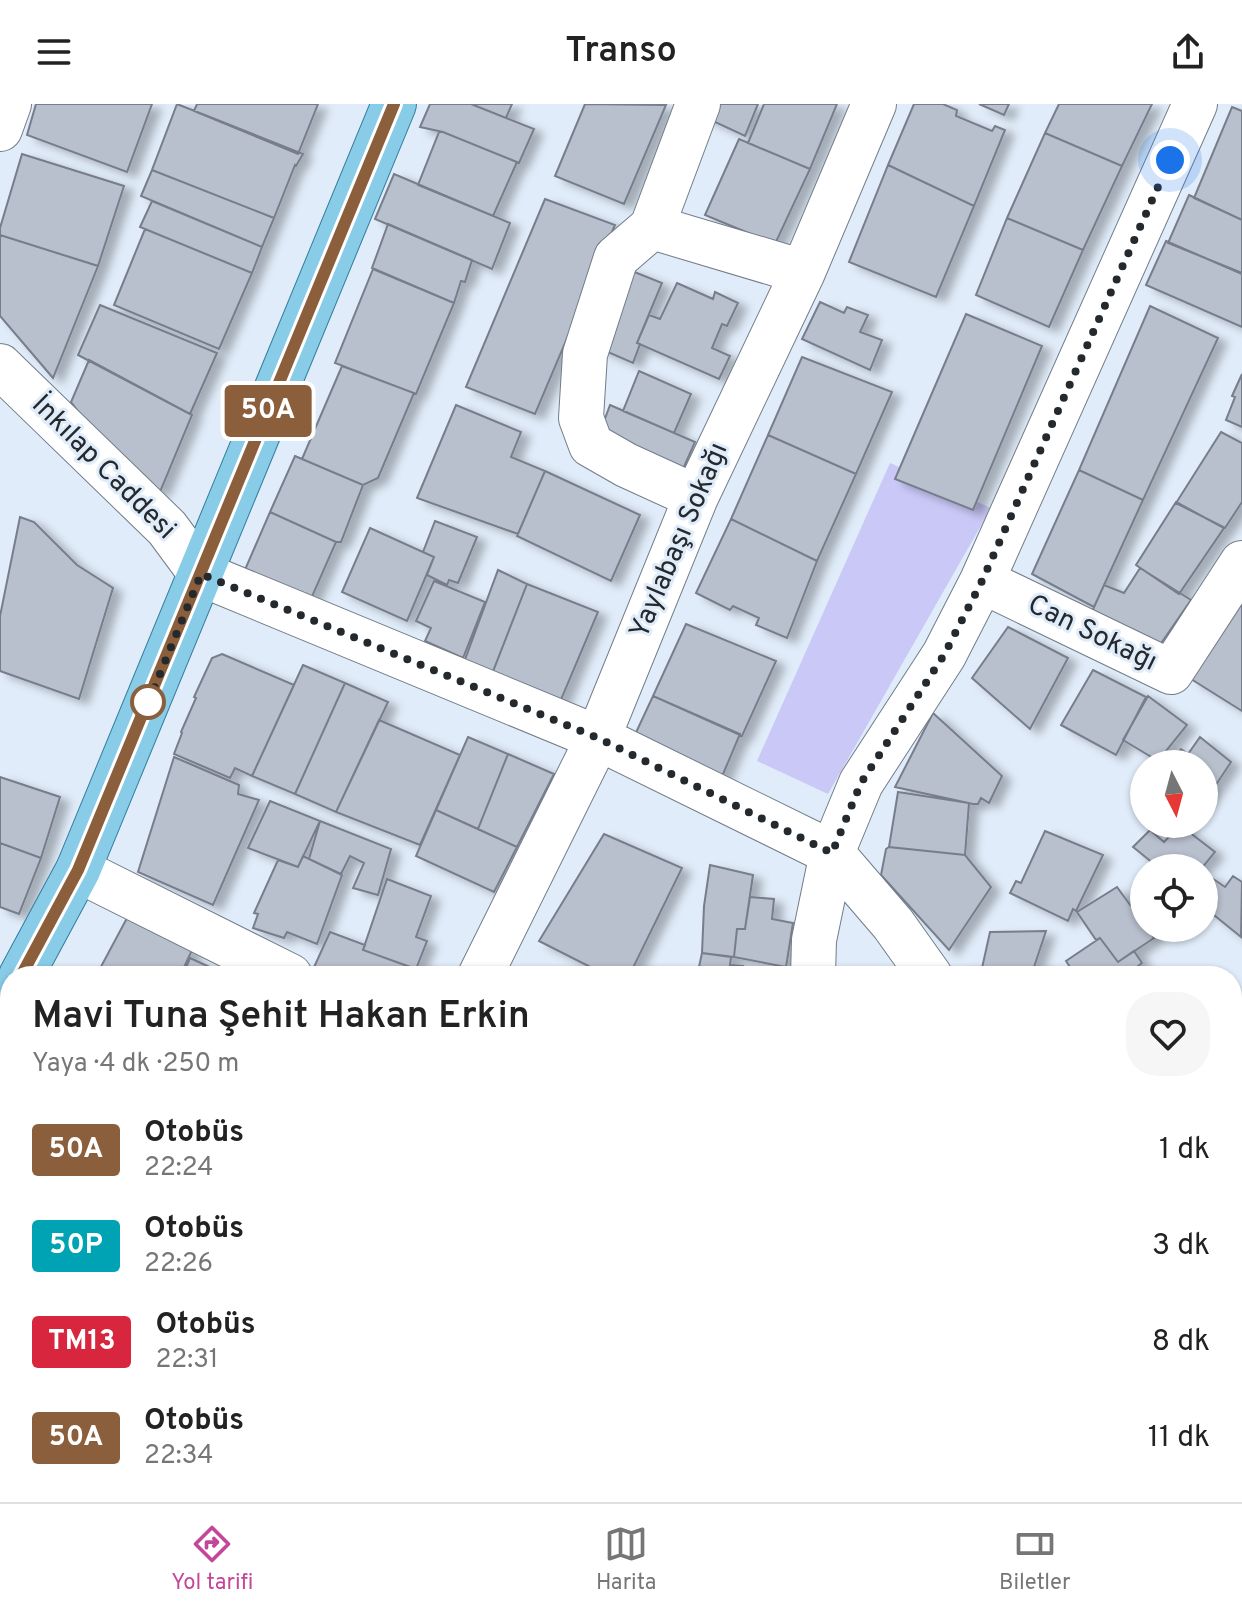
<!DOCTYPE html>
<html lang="tr">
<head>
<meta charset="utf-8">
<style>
  :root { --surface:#fff; --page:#f6f6f6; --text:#222; --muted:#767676; --line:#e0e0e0; --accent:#c24798 }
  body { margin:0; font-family:Overpass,sans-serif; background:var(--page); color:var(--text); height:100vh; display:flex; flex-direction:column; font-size:30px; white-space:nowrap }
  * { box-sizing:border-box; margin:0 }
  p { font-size:26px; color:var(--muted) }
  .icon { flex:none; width:44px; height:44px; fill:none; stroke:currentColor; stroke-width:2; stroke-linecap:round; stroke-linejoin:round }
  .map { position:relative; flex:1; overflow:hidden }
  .sheet { position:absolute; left:0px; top:862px; width:1242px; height:536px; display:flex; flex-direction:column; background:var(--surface); border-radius:32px 32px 0 0; box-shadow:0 2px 6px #0004 }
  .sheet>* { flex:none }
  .badge { padding:0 16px; border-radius:6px; font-size:28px; line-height:52px }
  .needle { width:52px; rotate:174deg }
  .buttons { position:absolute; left:1130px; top:646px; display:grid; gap:16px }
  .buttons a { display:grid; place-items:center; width:88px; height:88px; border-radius:50%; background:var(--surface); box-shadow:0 2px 6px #0004; font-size:40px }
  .you { position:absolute; width:40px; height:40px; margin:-20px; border:6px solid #fff; border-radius:50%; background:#1a73e8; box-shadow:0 0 0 12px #1a73e833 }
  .map>.badge { position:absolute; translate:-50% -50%; box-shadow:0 0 0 4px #fff }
  .round { display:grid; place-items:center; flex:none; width:84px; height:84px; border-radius:32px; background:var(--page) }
  .headline { display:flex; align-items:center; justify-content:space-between; height:136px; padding:0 32px }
  h1 { font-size:38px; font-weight:600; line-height:60px }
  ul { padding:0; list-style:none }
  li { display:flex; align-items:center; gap:24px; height:96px; padding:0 32px }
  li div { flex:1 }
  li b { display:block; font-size:30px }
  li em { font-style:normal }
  li .badge { min-width:88px; font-weight:700; text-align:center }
  header { display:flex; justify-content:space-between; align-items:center; height:104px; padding:0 32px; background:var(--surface); font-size:36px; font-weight:600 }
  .menu { display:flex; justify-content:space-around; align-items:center; height:112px; border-top:2px solid var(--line); background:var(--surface); font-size:22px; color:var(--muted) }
  .menu a { display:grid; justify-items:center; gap:4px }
  .menu .selected { color:var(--accent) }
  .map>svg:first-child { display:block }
  .green { fill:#c9c8f7 }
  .building { fill:#b8bfcd; stroke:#777d8a; stroke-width:2; filter:url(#shadow) }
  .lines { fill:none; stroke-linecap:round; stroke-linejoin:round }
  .minor-casing { stroke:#727d88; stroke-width:46 }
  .major-casing { stroke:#327d9c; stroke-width:46 }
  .minor { stroke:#fff; stroke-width:44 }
  .major { stroke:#88cce8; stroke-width:44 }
  .line-casing { stroke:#fff; stroke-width:18 }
  .line { stroke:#8b5e3c; stroke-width:12 }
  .walk { stroke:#24292d; stroke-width:8; stroke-dasharray:0 14.4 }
  .stop-dot { fill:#fff; stroke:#8b5e3c; stroke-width:4 }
  .labels { text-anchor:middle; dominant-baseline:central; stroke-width:6; stroke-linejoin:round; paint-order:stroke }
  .street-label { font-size:28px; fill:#24292d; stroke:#e0ecf9 }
</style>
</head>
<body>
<header><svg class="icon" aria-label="menu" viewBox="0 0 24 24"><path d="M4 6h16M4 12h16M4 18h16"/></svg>Transo<svg class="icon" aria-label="share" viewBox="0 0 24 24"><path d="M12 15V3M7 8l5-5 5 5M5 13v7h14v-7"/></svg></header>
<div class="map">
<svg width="1242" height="1398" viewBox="0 0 1242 1398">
  <defs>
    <filter id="shadow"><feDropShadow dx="9" dy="5" stdDeviation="4" flood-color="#0004"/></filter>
  </defs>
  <rect width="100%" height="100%" fill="#e0ecf9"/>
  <path class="green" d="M890,359L991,404L828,690L757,657Z"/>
  <path class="building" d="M36,0H152L127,68L27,31Z
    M177,0L303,50L296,62L295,61L274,114L152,66Z
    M197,0H318L298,50L194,7Z
    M430,0H471L534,25L519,59L443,28L420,23Z
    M471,0H512L506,14Z
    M585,0L666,1L624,100L555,72Z
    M705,0H758L745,32L700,11Z
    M764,0H837L810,65L748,39Z
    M914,0H943L957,6L956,12L992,27L995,22L1005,26L974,102L888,61Z
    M979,0H1009L1004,11Z
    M1059,0H1152L1122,62L1045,29Z
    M1232,3L1242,7V116L1194,94Z
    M439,28H443L517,58L493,112L418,81Z
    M1045,29L1122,62L1083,146L1007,114Z
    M739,35L810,65L775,140L705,111Z
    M22,50L124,82L98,162L0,131V124Z
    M888,61L974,102L936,193L849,158Z
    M152,66L274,114L262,143L141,92Z
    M394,70L510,119L492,165L375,115Z
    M1189,91L1242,116V169L1168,139Z
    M545,95L615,121L535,310L466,283Z
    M152,97L262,143L252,169L140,123Z
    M1007,114L1083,146L1049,223L976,191Z
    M388,120L472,156L465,178L461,177L454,199L372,164Z
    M145,125L252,169L219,245L114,201Z
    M0,131L98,162L53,274L0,212Z
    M1166,137L1242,170V223L1146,181Z
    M373,165L454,199L416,290L335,259Z
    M627,165L662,179L637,239L640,240L633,259L594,242Z
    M677,179L713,195L715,188L738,199L727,222L722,220L712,244L730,252L719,275L637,239L649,211L660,215Z
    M820,198L844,209L847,203L868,211L860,228L882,236L870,266L802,235Z
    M100,201L217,249L190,310L78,251Z
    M1150,202L1218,234L1143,396L1079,366Z
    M966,210L1042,242L973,406L895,375Z
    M802,253L892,288L856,370L768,331Z
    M89,256L192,311L160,388L130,376L71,298Z
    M342,262L414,289L378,374L363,381L302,355Z
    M639,267L691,290L674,329L623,307Z
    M1242,270V323L1226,316L1235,293L1232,292Z
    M456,301L521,328L511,353L545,367L518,430L417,394Z
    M610,301L695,338L683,365L600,328Z
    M1221,328L1242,339V398L1225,424L1176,399Z
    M768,331L856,370L817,457L731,415Z
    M295,352L363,381L341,438H336L270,408Z
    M1079,366L1143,396L1094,503L1032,470Z
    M545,367L640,411L611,477L517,432Z
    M1176,398L1224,424L1179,490L1136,461Z
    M270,408L336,438L307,504L241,475Z
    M20,413L34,418L77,461L113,484L79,595L0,567V512Z
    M731,415L817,457L787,534L756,521L759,514L733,502L730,506L696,489Z
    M435,417L477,433L458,479L449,476L447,481L427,471L434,453L423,448Z
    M370,424L434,453L407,517L342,488Z
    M1140,464L1191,496L1155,548L1090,512L1104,481L1124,489Z
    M498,466L527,480L492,570L463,561Z
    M434,477L485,498L463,554L425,537L431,524L416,517Z
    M527,480L598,508L560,598L492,570Z
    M1242,498V607L1191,575Z
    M686,520L776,557L742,632L653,592Z
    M1008,523L1068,554L1030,625L972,574Z
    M222,550L294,581L252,672L235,664L230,674L174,650L182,629L181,628L196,594L194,593L212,554Z
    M303,561L345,579L295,690L252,672Z
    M1093,566L1146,593L1116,651L1061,621Z
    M345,579L388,598L336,708L295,690Z
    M653,592L740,630L718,682L632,637Z
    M1148,592L1187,621L1158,657L1123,636Z
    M933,609L1002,672L989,699L981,694L978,700H973L895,683Z
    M379,616L460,651L420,741L336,708Z
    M468,633L508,650L478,725L436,706Z
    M1200,633L1231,658L1204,699V660H1181L1183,658L1175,652L1181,645L1188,650Z
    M508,650L554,670L517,743L478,725Z
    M174,653L239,681L238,690L259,696L213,801L138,768Z
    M0,673L60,693L41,754L0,739Z
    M898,688L969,699L965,751L889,743Z
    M270,697L320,717L298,763L248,744Z
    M436,706L517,743L494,788L416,752Z
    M320,717L391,745L378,791L353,784L364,759L350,752L341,770L309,755Z
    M1180,721L1215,748L1202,764H1159L1133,743L1150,726L1164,738Z
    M1045,727L1103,751L1076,807L1073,805L1068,817L1010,789L1016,777L1021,779Z
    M604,730L682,764L629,872H608L539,837Z
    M0,739L41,754L19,810L0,803Z
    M889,743L965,751L991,783L949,846L881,771L886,745Z
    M303,752L342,771L317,840L287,828L284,834L253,824L258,810L254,809L278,756L298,763Z
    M710,761L753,771L745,825H737L734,853L702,849L704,802Z
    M1206,770L1225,783L1233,772L1242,778L1241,833L1204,803V772Z
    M387,775L431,792L416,833L427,837L416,865L363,846Z
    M1117,783L1144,820V824H1147L1154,834L1118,858L1100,834L1096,836L1077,808Z
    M750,793L774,795L772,815L793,819L786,863L734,853L737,825H745Z
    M127,814L193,844L180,872H96Z
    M1046,827L1031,872H1015V866L982,864L990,828Z
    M330,828L365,841L363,846L435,872H310Z
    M1100,834L1118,858L1134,847L1142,859L1125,872H1076L1066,857Z
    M702,849L731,853L730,861L743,862V872H697Z
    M190,854L229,872H183Z
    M965,863L1015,866V872H965Z
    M1232,909L1242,921V981L1232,984Z
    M10,1005V1085L0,1080V1024Z
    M0,1080L10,1085V1139L0,1134Z
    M0,1133L10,1138V1166L0,1186Z
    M1238,1181L1242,1197V1234L1232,1237V1182Z
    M1242,1242V1282L1232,1284V1244Z
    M0,1254L10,1259V1290L0,1284Z
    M1242,1289V1356L1232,1353V1291Z
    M0,1304L10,1309V1357L0,1352Z
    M1232,1380L1242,1381V1398H1217L1219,1388H1232Z
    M58,1388H145L139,1398H52Z
    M233,1388H330V1398H251Z
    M372,1388H409L403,1398H391Z
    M588,1388H671L666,1398H593L585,1393Z
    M745,1388H788L807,1398H739Z
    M985,1388H1032L1030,1398H983Z
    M1121,1388H1185L1183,1398H1126Z
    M1188,1388H1219L1217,1398H1183L1185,1389Z"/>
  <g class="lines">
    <defs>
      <path id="minor" d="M0,25L9,0
        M652,123L803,168
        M0,262L167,424L201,470L598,634L832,749L814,836L813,872
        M696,393L626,361L591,341L581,314L585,250L616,154L652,123L698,0
        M982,477L1171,568L1242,459
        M78,766L290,872
        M480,872L598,634L696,393L803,168L874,0
        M930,872L893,820L832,749L861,679L944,551L982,477L1195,0
        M1232,990H1242
        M901,1388L904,1398
        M1109,1388L1110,1398
        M187,1398L193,1388
        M466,1398L472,1388
        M726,1398L734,1388"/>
      <path id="major" d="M21,872L78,766L394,0
        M0,911L10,892"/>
    </defs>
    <use href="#minor" class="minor-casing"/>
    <use href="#major" class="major-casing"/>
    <use href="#minor" class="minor"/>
    <use href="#major" class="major"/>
  </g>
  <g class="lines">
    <defs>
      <path id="line" d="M21,872L78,766L394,0"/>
    </defs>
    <use href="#line" class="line-casing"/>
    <use href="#line" class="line"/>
    <path class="walk" d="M148,598L146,604L201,470L598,634L832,749L861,679L944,551L982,477L1170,56"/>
  </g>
  <circle class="stop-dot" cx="148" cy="598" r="16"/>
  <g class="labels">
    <g class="street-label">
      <text transform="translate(103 364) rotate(45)">İnkılap Caddesi</text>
      <text transform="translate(680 437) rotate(-67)">Yaylabaşı Sokağı</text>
      <text transform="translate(1092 530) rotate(26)">Can Sokağı</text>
    </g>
  </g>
</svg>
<div class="buttons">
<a><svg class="needle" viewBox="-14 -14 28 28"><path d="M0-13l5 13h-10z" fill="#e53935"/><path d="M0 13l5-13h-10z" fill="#767676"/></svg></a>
<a><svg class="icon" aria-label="locate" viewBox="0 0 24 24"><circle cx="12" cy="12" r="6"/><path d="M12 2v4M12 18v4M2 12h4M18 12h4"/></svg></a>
</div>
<div class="you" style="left:1170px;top:56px"></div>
<b class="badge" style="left:268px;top:307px;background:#8b5e3c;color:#fff">50A</b>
<section class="sheet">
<div class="headline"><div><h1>Mavi Tuna Şehit Hakan Erkin</h1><p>Yaya · 4 dk · 250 m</p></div><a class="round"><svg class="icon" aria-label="heart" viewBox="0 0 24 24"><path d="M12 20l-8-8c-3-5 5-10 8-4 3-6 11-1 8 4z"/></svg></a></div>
<ul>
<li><span class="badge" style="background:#8b5e3c;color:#fff">50A</span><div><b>Otobüs</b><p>22:24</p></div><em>1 dk</em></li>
<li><span class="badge" style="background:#00a3b4;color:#fff">50P</span><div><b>Otobüs</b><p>22:26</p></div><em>3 dk</em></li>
<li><span class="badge" style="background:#d7263d;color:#fff">TM13</span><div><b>Otobüs</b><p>22:31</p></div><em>8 dk</em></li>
<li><span class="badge" style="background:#8b5e3c;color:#fff">50A</span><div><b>Otobüs</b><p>22:34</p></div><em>11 dk</em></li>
</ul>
</section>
</div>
<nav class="menu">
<a class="selected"><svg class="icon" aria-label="directions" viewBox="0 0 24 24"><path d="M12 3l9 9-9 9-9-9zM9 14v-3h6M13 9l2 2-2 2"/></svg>Yol tarifi</a>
<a><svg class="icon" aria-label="map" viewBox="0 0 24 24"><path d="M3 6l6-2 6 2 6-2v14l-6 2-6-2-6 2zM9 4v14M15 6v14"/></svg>Harita</a>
<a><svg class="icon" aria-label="tickets" viewBox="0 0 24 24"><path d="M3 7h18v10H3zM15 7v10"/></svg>Biletler</a>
</nav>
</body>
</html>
